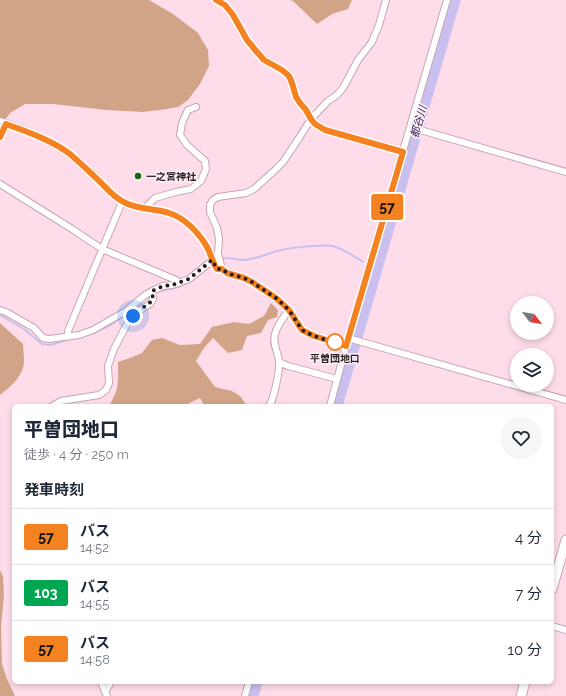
<!DOCTYPE html>
<html lang="ja">
<head>
<meta charset="utf-8">
<style>
  :root { --surface:#fff; --page:#f6f6f7; --text:#1f2937; --muted:#747a83; --line:#e0e1e3 }
  body { margin:0; font-family:Raleway,"Noto Sans JP",sans-serif; background:var(--page); color:var(--text); height:100vh; display:flex; flex-direction:column; font-size:15px; white-space:nowrap }
  * { box-sizing:border-box; margin:0 }
  p { font-size:13px; color:var(--muted) }
  .icon { flex:none; width:22px; height:22px; fill:none; stroke:currentColor; stroke-width:2; stroke-linecap:round; stroke-linejoin:round }
  .map { position:relative; flex:1; overflow:hidden }
  .panel { position:absolute; left:12px; top:404px; width:542px; height:280px; display:flex; flex-direction:column; background:var(--surface); border-radius:6px; box-shadow:0 2px 6px #0003 }
  .panel>* { flex:none }
  .badge { padding:0 8px; border-radius:3px; font-size:14px; line-height:26px }
  .needle { width:26px; rotate:121deg }
  .tools { position:absolute; left:510px; top:296px; display:grid; gap:8px }
  .tools a { display:grid; place-items:center; width:44px; height:44px; border-radius:50%; background:var(--surface); box-shadow:0 2px 6px #0003; font-size:20px }
  .you { position:absolute; width:20px; height:20px; margin:-10px; border:3px solid #fff; border-radius:50%; background:#1a73e8; box-shadow:0 0 0 6px #1a73e833 }
  .map>.badge { position:absolute; translate:-50% -50%; box-shadow:0 0 0 2px #fff }
  h2 { padding:0 12px; font-size:15px; line-height:36px }
  .round { display:grid; place-items:center; flex:none; width:42px; height:42px; border-radius:21px; background:var(--page) }
  .head { display:flex; align-items:center; justify-content:space-between; height:68px; padding:0 12px }
  h1 { font-size:19px; font-weight:800; line-height:30px }
  ul { padding:0; list-style:none }
  li { display:flex; align-items:center; gap:12px; height:56px; padding:0 12px; border-top:1px solid var(--line) }
  li div { flex:1 }
  li b { display:block; font-size:15px }
  li em { font-style:normal }
  li .badge { min-width:44px; font-weight:700; text-align:center }
  .map>svg:first-child { display:block }
  .forest { fill:#d1a488 }
  .lines { fill:none; stroke-linecap:round; stroke-linejoin:round }
  .stream { stroke:#c9c0ef; stroke-width:2 }
  .river { stroke:#c9c0ef; stroke-width:13 }
  .street-casing { stroke:#c6a6b2; stroke-width:8 }
  .secondary-casing { stroke:#c6a6b2; stroke-width:11 }
  .street { stroke:#fff; stroke-width:6 }
  .secondary { stroke:#fff; stroke-width:9 }
  .line-casing { stroke:#fff; stroke-width:9 }
  .line { stroke:#f58220; stroke-width:6 }
  .walk { stroke:#281c21; stroke-width:4; stroke-dasharray:0 7.2 }
  .poi-dot { fill:#146b13; stroke:#fdf0f5; stroke-width:1.5 }
  .stop-dot { fill:#fff; stroke:#f58220; stroke-width:2 }
  .labels { text-anchor:middle; dominant-baseline:central; stroke-width:3; stroke-linejoin:round; paint-order:stroke }
  .poi-label { font-size:10px; font-weight:bold; fill:#281c21; stroke:#fdf0f5; text-anchor:start }
  .stop-label { font-size:10px; font-weight:bold; fill:#281c21; stroke:#fdf0f5 }
  .water-label { font-size:11px; font-style:italic; fill:#2f1d54; stroke:#fdf0f5 }
</style>
</head>
<body>
<div class="map">
<svg width="566" height="696" viewBox="0 0 566 696">
  <rect width="100%" height="100%" fill="#fedce9"/>
  <path class="forest" d="M0,0H149L173,14L198,33L208,50L209,66L200,84L188,100L178,107L167,109L143,112L106,110L53,104H25L10,113L4,121L0,119Z
    M290,0H352L348,9L332,14L317,24L293,1Z
    M271,303L278,310L277,317L268,320L261,333L247,336L242,350L228,353L213,338L204,348L196,361L215,387L232,391L240,396L247,406H205L200,398L183,406H110C111,401 113,399 115,394C119,386 118,371 118,362L130,358L142,353L152,340L162,338L180,345L200,344L212,327L234,322L249,324L264,316Z
    M0,323L23,344C23,349 24,355 24,360C24,376 11,386 0,395Z
    M0,570L3,576L4,595L1,626L2,664L7,679L15,696H0Z"/>
  <g class="lines">
    <path class="stream" d="M214,261C222,255 235,260 244,260C256,259 266,254 277,251C287,248 323,244 333,246C343,249 354,256 363,262
      M155,292C170,289 186,287 197,276
      M0,315L24,329L42,344L50,345L74,338
      M94,333L112,324L131,310"/>
    <path class="river" d="M336,406L454,0
      M252,696L256,682"/>
    <defs>
      <path id="street" d="M217,0L225,5L233,15L247,40L257,52L264,59L282,70L289,76L292,83L296,97L300,103L306,110L311,119L315,124L325,130L403,152
        M0,121C22,129 51,139 69,154C79,161 88,170 97,178C104,186 112,195 121,201C135,210 154,208 169,213C185,218 199,233 207,247C211,254 212,262 217,269H222L227,273L244,278L252,282L276,299L289,310L302,330L314,336L346,346
        M410,127L566,172
        M0,137L7,124
        M0,184L72,229L102,249L176,280L179,283
        M145,208L155,198L176,192L191,189L201,181L206,169L205,161L187,145L180,135L182,123L188,110L196,107
        M222,269L218,254L219,239L217,228L210,212V205L213,200L218,197L246,193L254,189L274,171L283,162L299,138L311,119L328,101L337,95L343,88L358,60L372,42L379,25L386,0
        M0,310L6,312L34,328L43,338L49,339L79,335L93,330L126,311L145,295L152,291L163,286L172,285L189,279L213,260
        M68,336V331L122,202
        M348,338L566,400
        M279,362L288,366L337,379
        M52,406L61,401L99,395L106,390L109,383L108,366L114,349L127,324L133,316L143,308L150,304L153,299V297L152,291
        M269,406C274,399 280,370 279,361C278,351 272,345 275,334C277,325 284,317 289,310
        M330,406L346,346L447,0
        M552,626L566,630
        M101,682L107,696
        M105,692L111,682
        M245,696L249,682"/>
      <path id="secondary" d="M552,589L566,540
        M521,696L525,682"/>
    </defs>
    <use href="#street" class="street-casing"/>
    <use href="#secondary" class="secondary-casing"/>
    <use href="#street" class="street"/>
    <use href="#secondary" class="secondary"/>
  </g>
  <g class="lines">
    <defs>
      <path id="line" d="M0,137L6,124C27,132 52,140 70,154C79,162 88,170 97,179C105,186 112,196 122,201C136,210 154,208 169,213C185,218 199,233 207,247C211,254 212,262 217,269H222L227,273L244,278L252,282L276,298L289,310L302,330L314,336L346,346L403,152L325,130L315,124L311,119L306,110L300,103L296,97L292,83L289,76L282,70L264,60L257,52L247,40L233,15L225,5L216,0"/>
    </defs>
    <use href="#line" class="line-casing"/>
    <use href="#line" class="line"/>
    <path class="walk" d="M133,316C137,313 140,310 144,307C151,302 154,301 152,291L163,286L172,285L189,279L212,260L217,269H222L227,273L244,278L252,282L276,298L289,310L302,330L314,336L335,343V342"/>
  </g>
  <circle class="poi-dot" cx="138" cy="176" r="4"/>
  <circle class="stop-dot" cx="335" cy="342" r="8"/>
  <g class="labels">
    <g class="poi-label">
      <text x="146" y="176">一之宮神社</text>
    </g>
    <g class="stop-label">
      <text x="335" y="358">平曽団地口</text>
    </g>
    <g class="water-label">
      <text transform="translate(419 122) rotate(-74)">都谷川</text>
    </g>
  </g>
</svg>
<div class="tools">
<a><svg class="needle" viewBox="-14 -14 28 28"><path d="M0-13l5 13h-10z" fill="#e53935"/><path d="M0 13l5-13h-10z" fill="#747a83"/></svg></a>
<a><svg class="icon" aria-label="layers" viewBox="0 0 24 24"><path d="M12 4l9 5-9 5-9-5zM3 14l9 5 9-5"/></svg></a>
</div>
<div class="you" style="left:133px;top:316px"></div>
<b class="badge" style="left:387px;top:207px;background:#f58220;color:#111">57</b>
<section class="panel">
<div class="head"><div><h1>平曽団地口</h1><p>徒歩 · 4 分 · 250 m</p></div><a class="round"><svg class="icon" aria-label="heart" viewBox="0 0 24 24"><path d="M12 20l-8-8c-3-5 5-10 8-4 3-6 11-1 8 4z"/></svg></a></div>
<h2>発車時刻</h2>
<ul>
<li><span class="badge" style="background:#f58220;color:#111">57</span><div><b>バス</b><p>14:52</p></div><em>4 分</em></li>
<li><span class="badge" style="background:#00a651;color:#fff">103</span><div><b>バス</b><p>14:55</p></div><em>7 分</em></li>
<li><span class="badge" style="background:#f58220;color:#111">57</span><div><b>バス</b><p>14:58</p></div><em>10 分</em></li>
</ul>
</section>
</div>
</body>
</html>
